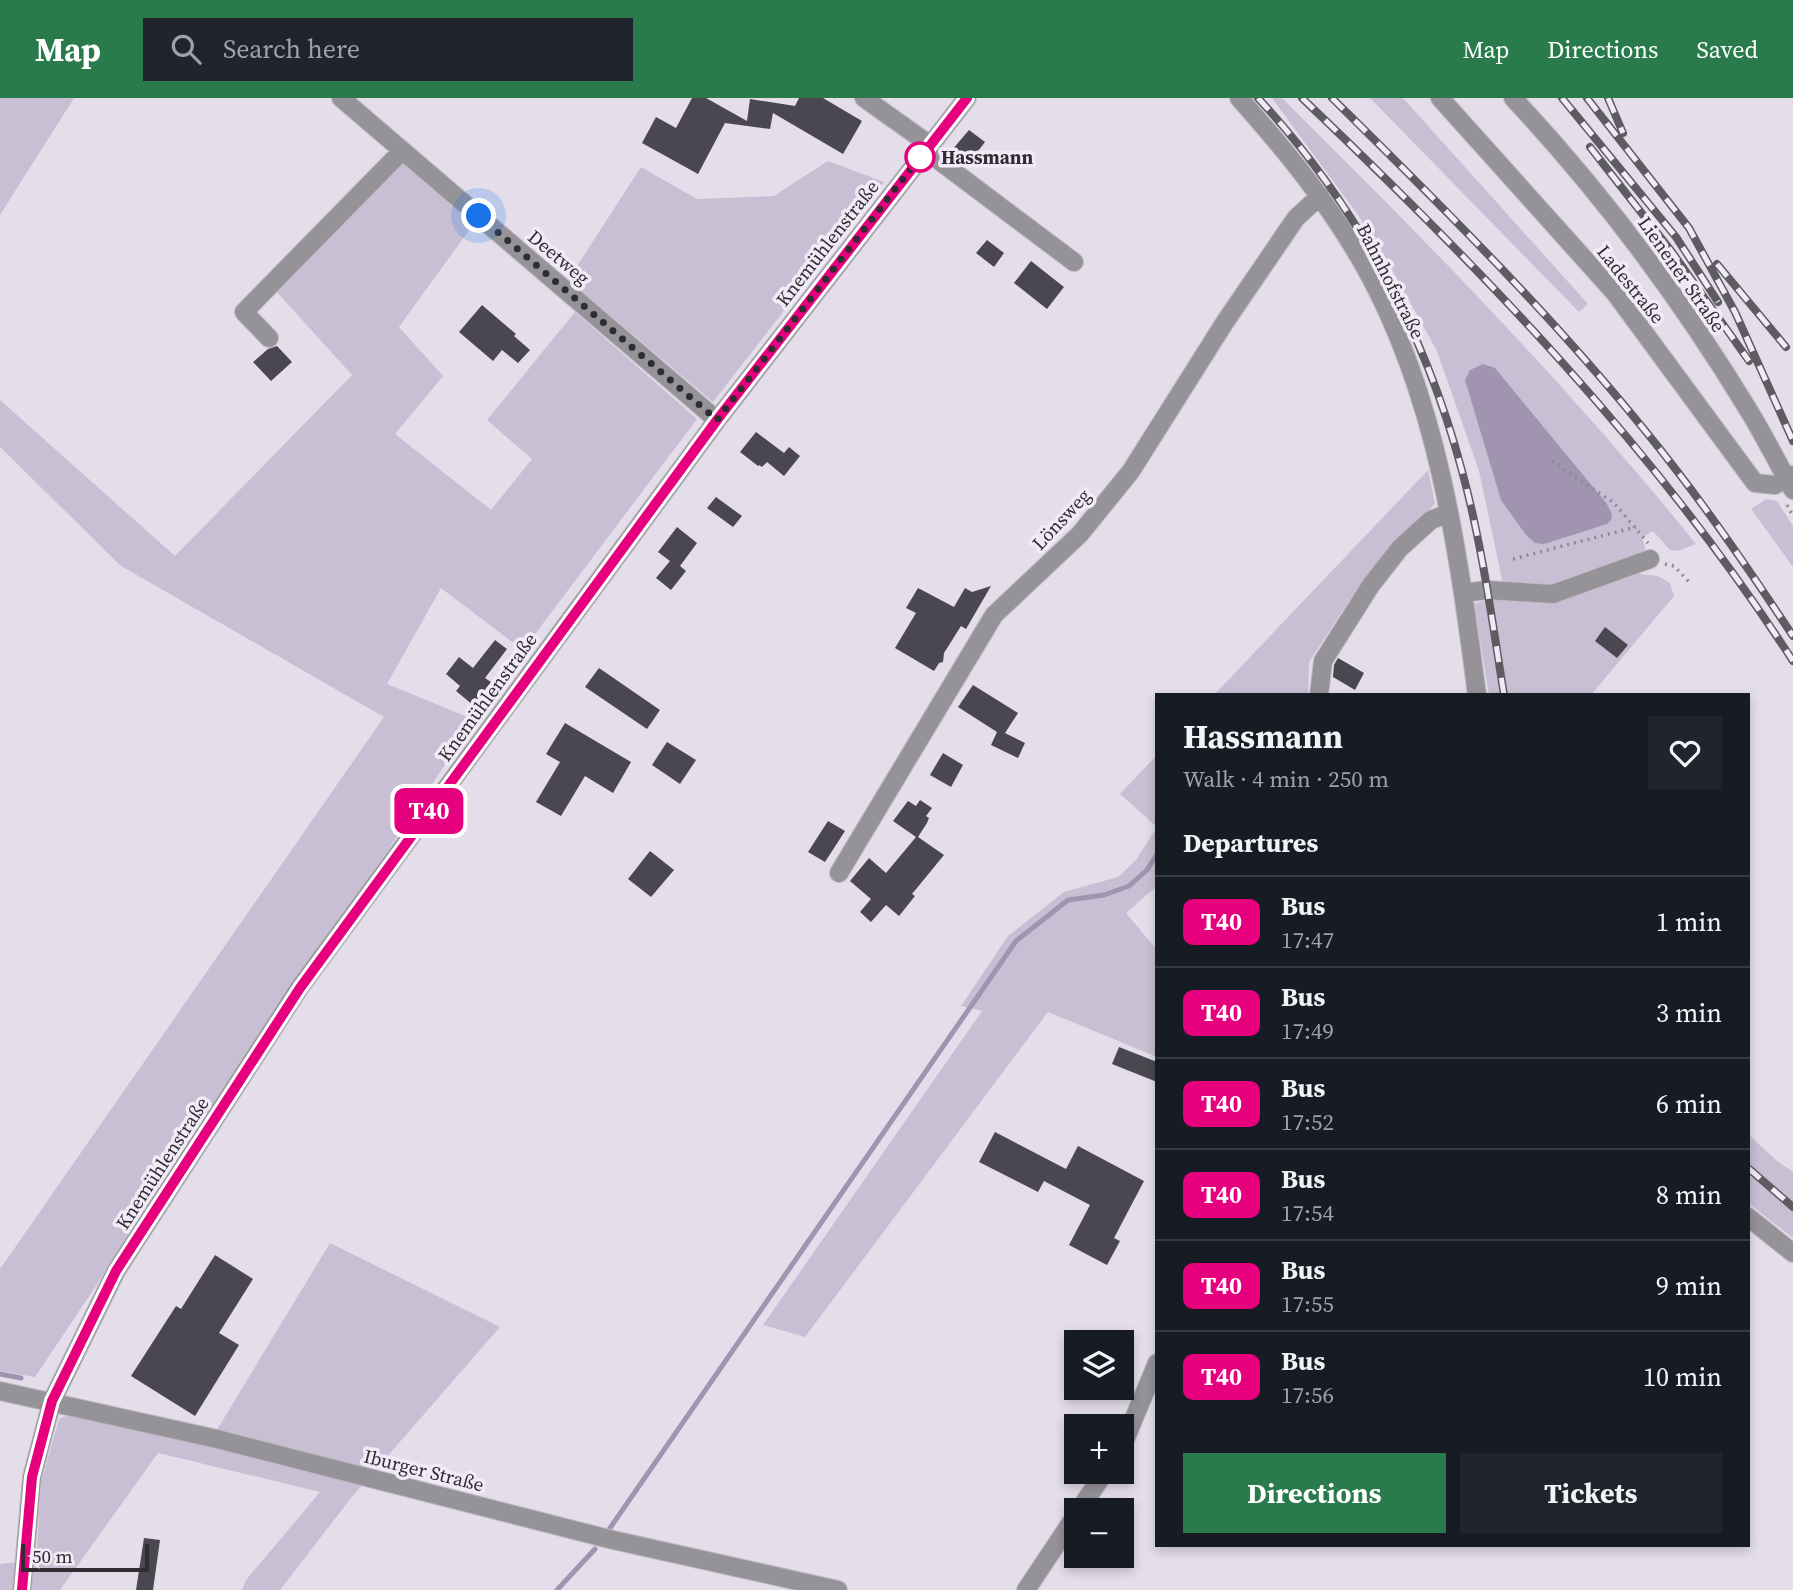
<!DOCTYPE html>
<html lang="en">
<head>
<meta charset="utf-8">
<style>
  :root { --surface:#171b24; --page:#20242c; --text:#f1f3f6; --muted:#9ea1a6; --line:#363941; --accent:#2a7b4c }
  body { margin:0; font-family:"Source Serif 4",serif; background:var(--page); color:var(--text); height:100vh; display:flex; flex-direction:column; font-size:26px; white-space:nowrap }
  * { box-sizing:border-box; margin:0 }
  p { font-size:23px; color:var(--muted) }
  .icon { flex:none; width:38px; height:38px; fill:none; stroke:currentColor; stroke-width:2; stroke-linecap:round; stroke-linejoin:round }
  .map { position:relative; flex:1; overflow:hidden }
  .drawer { position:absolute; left:1155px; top:595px; width:595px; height:854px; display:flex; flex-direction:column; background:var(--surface); border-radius:0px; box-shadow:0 4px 10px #0003 }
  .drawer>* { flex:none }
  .badge { padding:0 14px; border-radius:10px; font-size:24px; line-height:46px }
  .fabs { position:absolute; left:1064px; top:1232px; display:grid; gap:14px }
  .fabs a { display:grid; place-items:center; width:70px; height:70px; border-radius:0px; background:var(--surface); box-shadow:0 4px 10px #0003; font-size:35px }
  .scale { position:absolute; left:21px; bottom:18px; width:128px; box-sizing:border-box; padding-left:7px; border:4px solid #2f2d32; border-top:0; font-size:19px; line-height:24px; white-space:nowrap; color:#2f2d32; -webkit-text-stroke:5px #f0ebf7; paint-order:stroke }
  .you { position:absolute; width:35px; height:35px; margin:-18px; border:5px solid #fff; border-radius:50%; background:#1a73e8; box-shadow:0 0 0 10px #1a73e833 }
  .map>.badge { position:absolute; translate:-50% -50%; box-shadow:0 0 0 4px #fff }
  h2 { padding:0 28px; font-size:26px; line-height:63px }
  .round { display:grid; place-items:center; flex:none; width:74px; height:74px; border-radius:0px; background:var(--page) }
  .summary { display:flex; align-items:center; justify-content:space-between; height:119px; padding:0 28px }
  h1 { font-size:33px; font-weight:700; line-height:52px }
  .button { display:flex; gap:14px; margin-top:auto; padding:14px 28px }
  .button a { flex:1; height:80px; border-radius:0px; background:var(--accent); color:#fff; font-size:28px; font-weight:700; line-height:80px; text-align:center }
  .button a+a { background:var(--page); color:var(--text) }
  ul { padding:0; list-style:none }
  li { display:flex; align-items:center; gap:21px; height:91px; padding:0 28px; border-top:2px solid var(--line) }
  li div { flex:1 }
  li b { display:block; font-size:26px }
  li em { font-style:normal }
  li .badge { min-width:77px; font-weight:700; text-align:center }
  header { display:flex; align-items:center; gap:42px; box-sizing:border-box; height:98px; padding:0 35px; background:var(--accent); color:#fff }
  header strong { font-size:33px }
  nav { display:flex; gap:38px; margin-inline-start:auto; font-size:24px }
  .search { width:490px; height:63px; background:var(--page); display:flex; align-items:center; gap:18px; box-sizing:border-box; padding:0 24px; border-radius:0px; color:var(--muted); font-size:26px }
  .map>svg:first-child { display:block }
  .green { fill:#c8bfd4 }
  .water { fill:#a094b0 }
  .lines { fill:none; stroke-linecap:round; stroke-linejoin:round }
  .stream { stroke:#a094b0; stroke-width:5 }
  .building { fill:#4b4750 }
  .minor-casing { stroke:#bfbbc5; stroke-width:20 }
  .path { stroke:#8d8a92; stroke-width:3.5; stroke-dasharray:2 5; stroke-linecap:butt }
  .minor { stroke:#959398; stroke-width:18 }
  .rail-casing { stroke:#5e5b62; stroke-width:8 }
  .rail { stroke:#f0ebf7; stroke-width:5; stroke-dasharray:16; stroke-linecap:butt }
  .line-casing { stroke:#fff; stroke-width:16 }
  .line { stroke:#e6007e; stroke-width:10 }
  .walk { stroke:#2f2d32; stroke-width:7; stroke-dasharray:0 12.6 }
  .stop-dot { fill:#fff; stroke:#e6007e; stroke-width:3.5 }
  .labels { text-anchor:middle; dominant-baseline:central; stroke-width:7; stroke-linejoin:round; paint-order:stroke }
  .stop-label { font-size:19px; font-weight:bold; fill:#2f2d32; stroke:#f0ebf7; text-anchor:start }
  .street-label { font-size:19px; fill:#2f2d32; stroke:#f0ebf7 }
</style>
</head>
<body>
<header>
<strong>Map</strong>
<div class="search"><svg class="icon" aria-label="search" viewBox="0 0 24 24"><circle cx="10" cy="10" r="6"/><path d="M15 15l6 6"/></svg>Search here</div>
<nav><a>Map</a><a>Directions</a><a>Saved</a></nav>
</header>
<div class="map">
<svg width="1793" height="1492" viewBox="0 0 1793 1492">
  <rect width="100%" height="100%" fill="#e3deea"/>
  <path class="green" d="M0,0H74L0,117Z
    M1272,0H1282C1427,144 1567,286 1696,446L1678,453L1670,452L1653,433L1642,440L1645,449L1643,459L1551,488L1503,486L1479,373L1437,253L1386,161L1358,117Z
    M1370,0H1403L1588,206L1579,214Z
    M403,62L475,124L399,229L443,278L395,336L491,412L532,361L487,322L575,214L697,321L523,552L441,490L387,586L475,622L35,1279L0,1273V1171L384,619L121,468L0,349V302L175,458L352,277L274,191Z
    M828,63L884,84L713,304L568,182L641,69L697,101L774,98Z
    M1428,372L1435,406L1394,446L1362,483L1309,564L1308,597H1214Z
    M1766,401L1777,403L1793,428V469L1751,411Z
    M1630,475L1658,478L1670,485L1674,498L1591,597H1489L1474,506L1494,500Z
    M1157,657V729L1120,696Z
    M1157,729V788L1126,815L1157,852V959L1048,914L805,1239L763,1227L982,913L961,908L1008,838L1064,794L1118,779L1136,762Z
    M1748,1036L1777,1063L1793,1074V1140L1748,1105Z
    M330,1145L500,1229L351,1400L280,1492H242L246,1482L320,1394L158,1355L60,1492H0V1466L36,1462L41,1385L59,1321L92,1307L215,1335Z"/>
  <path class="water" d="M1483,266L1495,270L1607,406L1612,416L1611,422L1607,426L1544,446L1535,445L1526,437L1501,402L1465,282L1470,272Z"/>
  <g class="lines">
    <path class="stream" d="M0,1276L21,1280
      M610,1430L1016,843L1068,802L1104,797L1129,788L1147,772L1157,756
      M557,1492L595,1451"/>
  </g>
  <path class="building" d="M692,0H706L747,23L750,1L795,8L799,0H823L862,23L843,56L773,15L770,31L725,25L698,76L642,45L656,19L676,30Z
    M969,32L985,44L969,65L952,52Z
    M987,142L1004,155L994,169L976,155Z
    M1031,163L1064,189L1047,211L1014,185Z
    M482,207L516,236L514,238L530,252L518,265L502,252L493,263L459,234Z
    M277,248L292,264L271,283L253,264L268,251Z
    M756,334L784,355L789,349L800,358L784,378L767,364L762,369L759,367L758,368L740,354Z
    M716,399L742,418L733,429L707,410Z
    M677,429L697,445L680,468L686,473L671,492L656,480L670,463L658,454Z
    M991,488L966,531L961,528L944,555L943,564L939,565L934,573L895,550L916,515L906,510L918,490L954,509L965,490L972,494Z
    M1605,529L1628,547L1617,560L1595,543Z
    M495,542L507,551L485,580L491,584L473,607L456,593L460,588L446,576L459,559L473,570Z
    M1338,560L1364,575L1355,592L1333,579L1334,567Z
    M599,570L660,612L647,631L585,589Z
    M973,587L1018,615L1005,635L1025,645L1018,660L991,647L997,634L958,609Z
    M565,625L631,664L613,695L585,678L561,718L536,704L560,664L546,656Z
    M667,644L696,662L680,686L652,667Z
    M943,655L963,667L951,689L930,677Z
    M920,702L932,710L926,718L929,720L927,725L918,739L944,757L912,796L915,798L899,818L886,807L871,824L860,814L871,801L850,783L869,760L886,775L916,739L893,723L908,703L916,708Z
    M828,723L845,733L825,764L808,754Z
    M650,753L674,772L651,799L628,781Z
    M1119,949L1157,964V984L1112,966Z
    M995,1034L1066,1071L1078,1048L1144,1083L1114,1140L1120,1143L1107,1167L1069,1147L1090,1107L1044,1083L1038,1094L979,1064Z
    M215,1157L253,1181L219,1235L239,1247L195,1318L131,1278L176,1208L181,1211Z
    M144,1440L160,1442L153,1492H136Z"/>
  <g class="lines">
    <defs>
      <path id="minor" d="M341,0L717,322
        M864,0L930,47
        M1239,0C1287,54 1331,108 1366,171C1438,301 1458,452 1477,597
        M1440,0L1615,195L1755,385L1775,387L1793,377
        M1513,0C1603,96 1681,201 1749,313C1765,339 1778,366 1793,392
        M925,52L1074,164
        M269,240L244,214L402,53
        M1464,495L1487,492L1553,496L1650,461
        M1319,597L1323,563L1371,487L1400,450L1431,422L1449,415
        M839,775L994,517L1080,436L1131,373L1225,224L1296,120L1320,98
        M1748,1119L1793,1155
        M0,1293L217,1341L613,1442L838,1492
        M1122,1349L1157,1265
        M1079,1412L1105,1374
        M22,1492L32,1379L52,1303L116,1173L300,889L717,322L967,0
        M1026,1492L1076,1417"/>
    </defs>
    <use href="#minor" class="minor-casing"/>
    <path class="path" d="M1552,363L1614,405L1648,445
      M1787,407L1793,418
      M1513,461L1636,429
      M1665,466L1674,468L1690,485"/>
    <use href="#minor" class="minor"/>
    <defs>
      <path id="rail" d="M1258,0C1356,106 1425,233 1462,373C1482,446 1492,522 1504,597
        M1302,0C1484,173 1656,351 1793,563
        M1332,0C1452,118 1574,239 1677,373C1718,426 1756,482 1793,538
        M1562,0L1676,139L1718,204
        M1587,0L1689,130L1735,214L1793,343
        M1608,0L1623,35
        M1590,49L1672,154L1749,263
        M1717,166L1786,249
        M1748,1070L1793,1109"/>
    </defs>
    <use href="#rail" class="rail-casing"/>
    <use href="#rail" class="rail"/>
  </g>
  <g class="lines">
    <defs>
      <path id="line" d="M22,1492L32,1379L52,1303L116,1173L300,890L717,322L967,0"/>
    </defs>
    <use href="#line" class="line-casing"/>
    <use href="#line" class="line"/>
    <path class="walk" d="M479,118L717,322L920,59"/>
  </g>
  <circle class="stop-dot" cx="920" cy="59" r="14"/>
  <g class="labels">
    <g class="stop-label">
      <text x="941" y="59">Hassmann</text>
    </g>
    <g class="street-label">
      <text transform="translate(827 145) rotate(-52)">Knemühlenstraße</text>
      <text transform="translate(559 159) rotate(40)">Deetweg</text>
      <text transform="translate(1682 176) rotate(55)">Lienener Straße</text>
      <text transform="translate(1391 183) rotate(63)">Bahnhofstraße</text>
      <text transform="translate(1631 186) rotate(51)">Ladestraße</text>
      <text transform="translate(1061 421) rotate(-47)">Lönsweg</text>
      <text transform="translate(487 599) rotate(-54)">Knemühlenstraße</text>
      <text transform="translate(162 1065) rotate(-57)">Knemühlenstraße</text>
      <text transform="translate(424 1372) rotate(14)">Iburger Straße</text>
    </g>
  </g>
</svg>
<div class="fabs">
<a><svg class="icon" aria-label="layers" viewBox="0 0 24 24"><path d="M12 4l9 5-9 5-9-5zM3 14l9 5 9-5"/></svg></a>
<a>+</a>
<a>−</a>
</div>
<div class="scale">50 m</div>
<div class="you" style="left:479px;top:118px"></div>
<b class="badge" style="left:429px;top:713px;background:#e6007e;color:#fff">T40</b>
<section class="drawer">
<div class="summary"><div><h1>Hassmann</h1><p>Walk · 4 min · 250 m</p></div><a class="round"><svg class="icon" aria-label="heart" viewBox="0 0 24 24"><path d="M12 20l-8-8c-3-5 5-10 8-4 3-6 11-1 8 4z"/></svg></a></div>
<h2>Departures</h2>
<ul>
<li><span class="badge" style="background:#e6007e;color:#fff">T40</span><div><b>Bus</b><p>17:47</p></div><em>1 min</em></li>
<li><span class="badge" style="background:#e6007e;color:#fff">T40</span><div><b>Bus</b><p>17:49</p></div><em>3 min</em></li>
<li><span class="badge" style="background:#e6007e;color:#fff">T40</span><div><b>Bus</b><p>17:52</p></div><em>6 min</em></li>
<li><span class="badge" style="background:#e6007e;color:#fff">T40</span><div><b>Bus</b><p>17:54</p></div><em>8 min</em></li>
<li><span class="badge" style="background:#e6007e;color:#fff">T40</span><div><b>Bus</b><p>17:55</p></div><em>9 min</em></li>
<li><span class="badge" style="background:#e6007e;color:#fff">T40</span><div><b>Bus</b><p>17:56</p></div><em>10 min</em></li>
</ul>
<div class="button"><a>Directions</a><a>Tickets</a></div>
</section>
</div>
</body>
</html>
